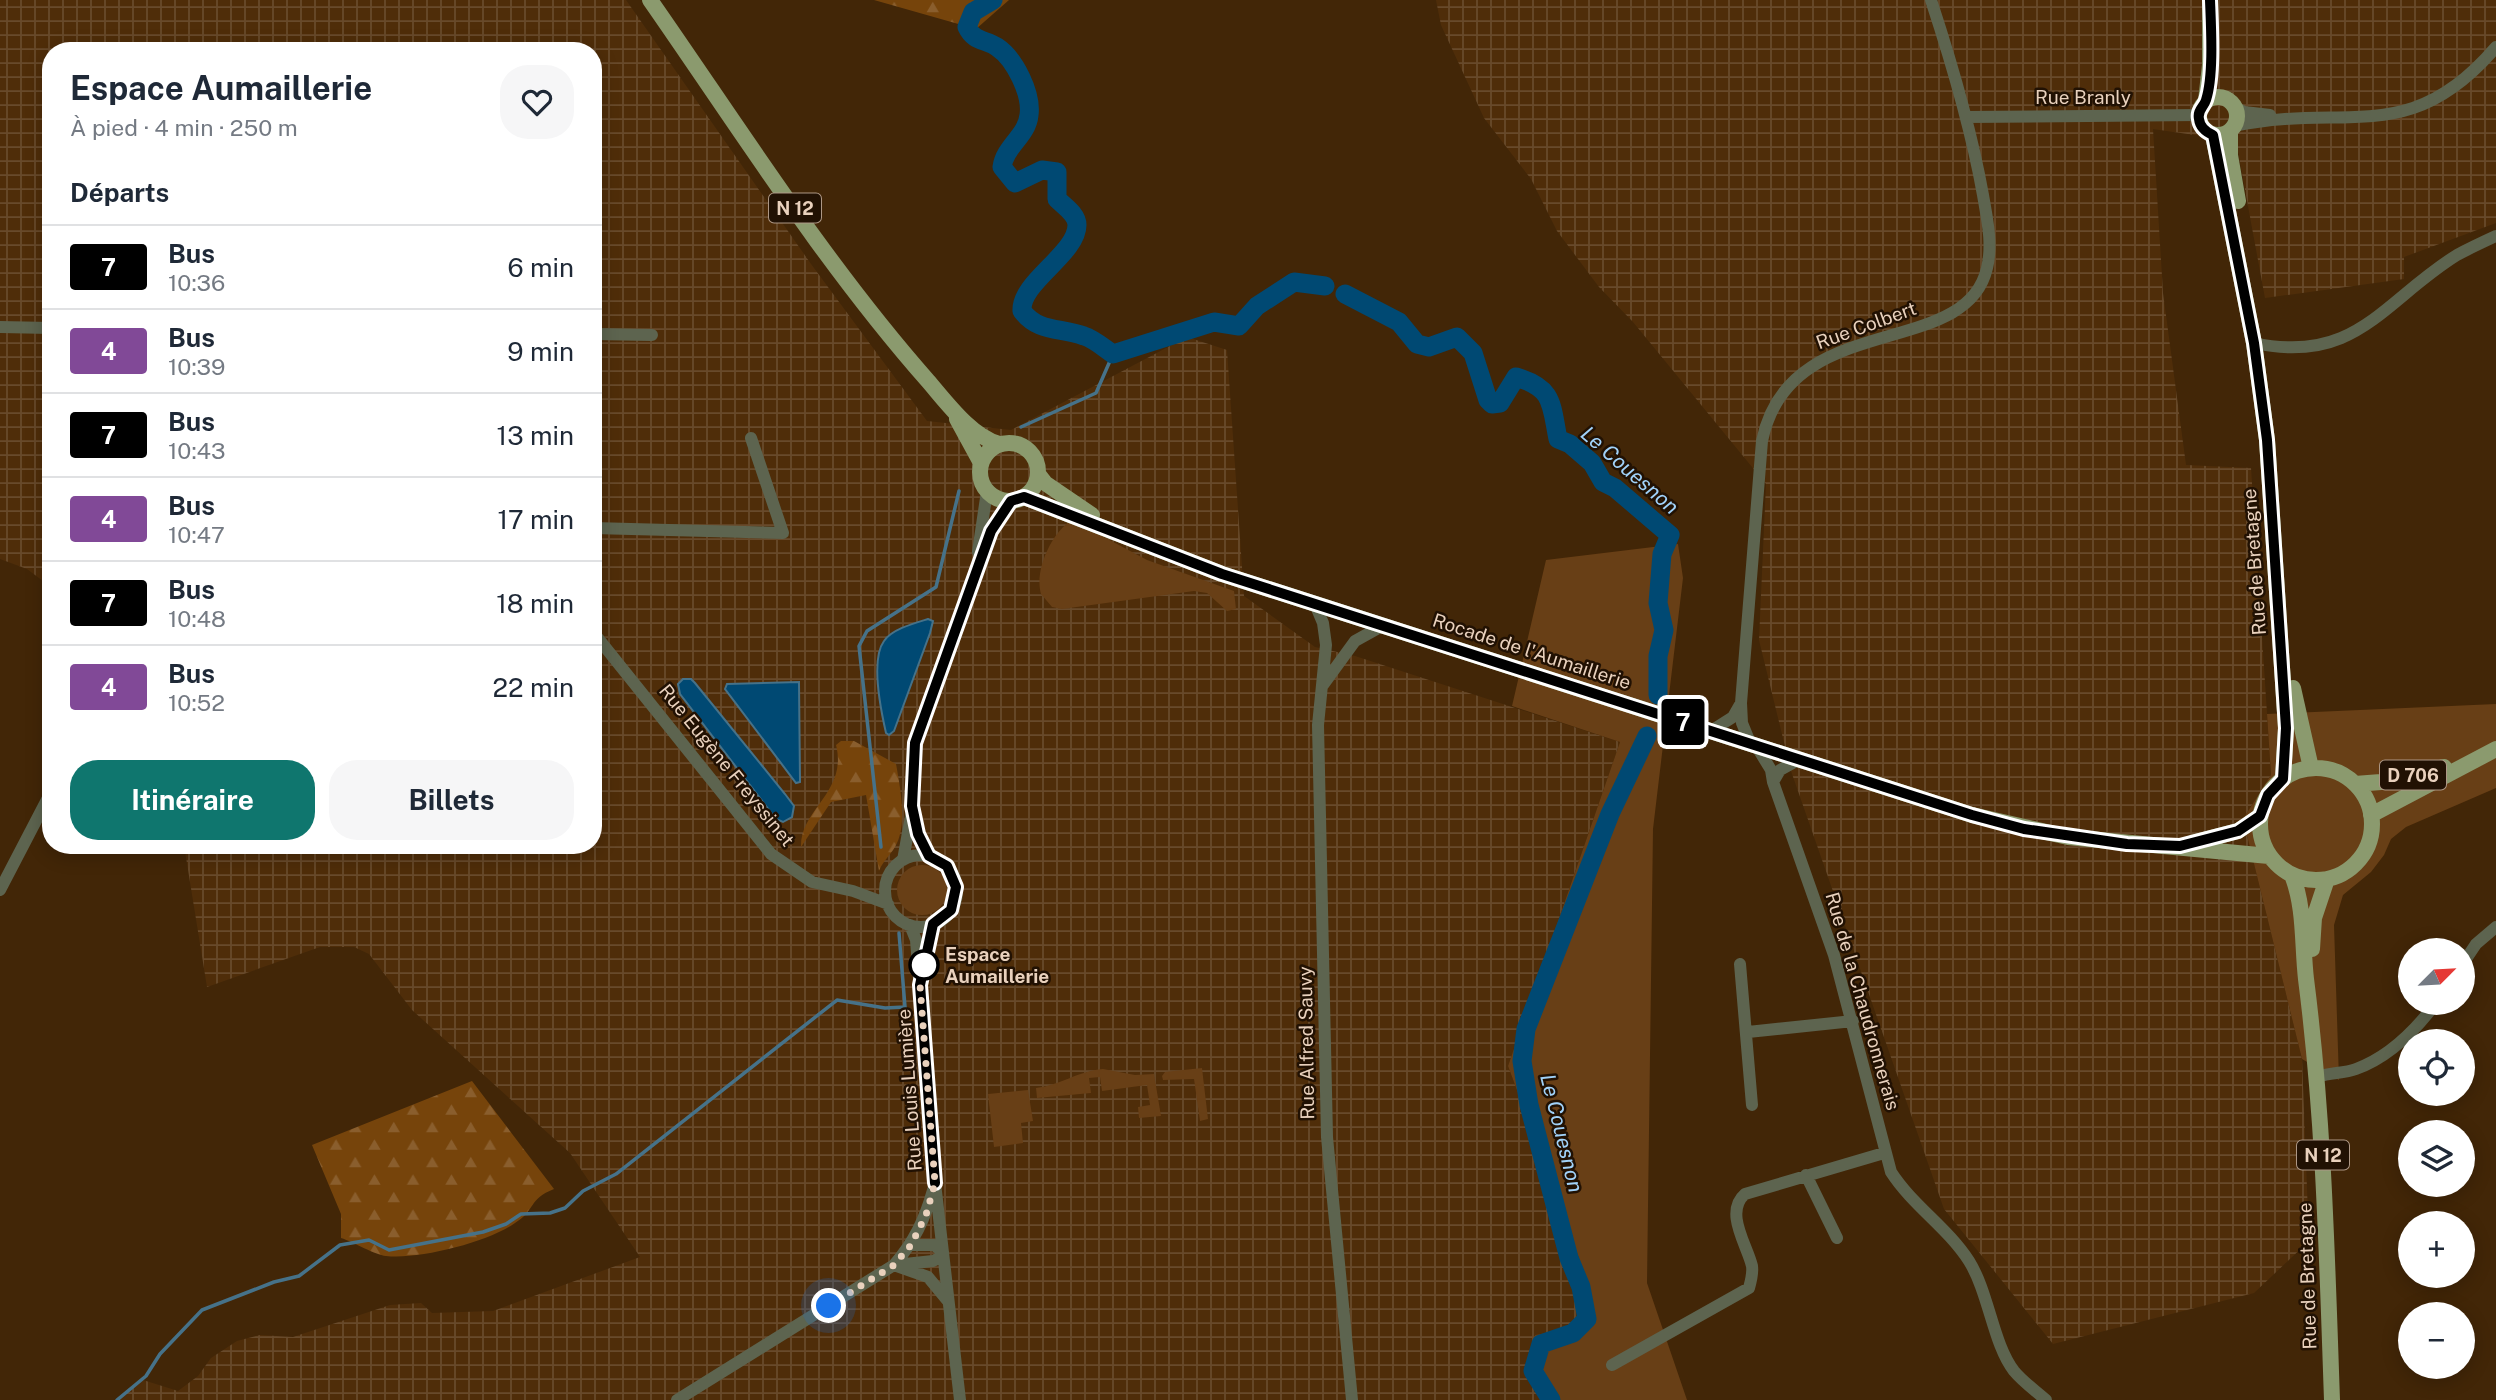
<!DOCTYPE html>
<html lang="fr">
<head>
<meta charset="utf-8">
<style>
  :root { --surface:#fff; --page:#f6f6f7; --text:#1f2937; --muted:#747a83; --line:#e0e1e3; --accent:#0f766e }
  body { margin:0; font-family:"Public Sans",sans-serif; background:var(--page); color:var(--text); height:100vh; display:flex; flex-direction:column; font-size:26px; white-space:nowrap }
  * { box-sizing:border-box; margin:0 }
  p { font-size:23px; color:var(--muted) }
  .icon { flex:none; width:38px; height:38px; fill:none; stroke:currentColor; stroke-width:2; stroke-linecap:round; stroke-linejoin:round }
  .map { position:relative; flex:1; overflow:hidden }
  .panel { position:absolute; left:42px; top:42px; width:560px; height:812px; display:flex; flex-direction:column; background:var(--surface); border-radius:28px; box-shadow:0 4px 18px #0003 }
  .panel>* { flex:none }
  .badge { padding:0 14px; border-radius:5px; font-size:24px; line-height:46px }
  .needle { width:46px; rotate:66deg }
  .controls { position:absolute; left:2398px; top:938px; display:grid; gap:14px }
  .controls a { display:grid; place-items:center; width:77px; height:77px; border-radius:50%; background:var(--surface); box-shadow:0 4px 18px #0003; font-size:35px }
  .you { position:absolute; width:35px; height:35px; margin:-18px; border:5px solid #fff; border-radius:50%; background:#1a73e8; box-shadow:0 0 0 10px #1a73e833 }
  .map>.badge { position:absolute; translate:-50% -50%; box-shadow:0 0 0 4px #fff }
  h2 { padding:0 28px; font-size:26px; line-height:63px }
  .round { display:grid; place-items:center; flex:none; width:74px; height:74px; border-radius:28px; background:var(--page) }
  .headline { display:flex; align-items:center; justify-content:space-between; height:119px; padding:0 28px }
  h1 { font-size:33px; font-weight:700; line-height:52px }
  .action { display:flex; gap:14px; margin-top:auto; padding:14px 28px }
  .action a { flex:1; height:80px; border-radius:28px; background:var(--accent); color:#fff; font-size:28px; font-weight:700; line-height:80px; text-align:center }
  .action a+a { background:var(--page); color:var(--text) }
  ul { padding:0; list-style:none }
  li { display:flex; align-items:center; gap:21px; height:84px; padding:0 28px; border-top:2px solid var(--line) }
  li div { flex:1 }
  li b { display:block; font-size:26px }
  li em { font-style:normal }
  li .badge { min-width:77px; font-weight:700; text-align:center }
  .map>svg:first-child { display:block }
  .industrial { fill:url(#industrial-grid) }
  .grass { fill:#683f16 }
  .forest { fill:url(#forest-firs) }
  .water { fill:#004973; stroke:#467289; stroke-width:2 }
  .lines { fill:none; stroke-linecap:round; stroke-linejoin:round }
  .stream { stroke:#467289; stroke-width:3.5 }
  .river { stroke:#004973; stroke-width:19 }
  .minor { stroke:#5d644f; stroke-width:12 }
  .major { stroke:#8b9a6e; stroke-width:16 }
  .line-casing { stroke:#fff; stroke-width:16 }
  .line { stroke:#000; stroke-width:10 }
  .walk { stroke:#e9d1bd; stroke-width:7; stroke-dasharray:0 12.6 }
  .stop-dot { fill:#fff; stroke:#000; stroke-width:3.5 }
  .labels { text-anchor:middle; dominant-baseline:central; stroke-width:5; stroke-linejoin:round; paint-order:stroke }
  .shield { fill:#211103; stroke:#ad9785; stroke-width:2 }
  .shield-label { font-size:18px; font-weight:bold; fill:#e9d1bd }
  .street-label { font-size:19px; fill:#e9d1bd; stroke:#211103 }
  .stop-label { font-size:19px; font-weight:bold; fill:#e9d1bd; stroke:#211103; text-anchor:start }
  .water-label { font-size:21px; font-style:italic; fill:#a1d2f9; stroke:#211103 }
</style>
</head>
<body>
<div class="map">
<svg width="2496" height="1400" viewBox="0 0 2496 1400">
  <defs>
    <pattern id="industrial-grid" width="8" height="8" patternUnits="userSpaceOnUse" patternTransform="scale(1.75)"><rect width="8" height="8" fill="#4f2d09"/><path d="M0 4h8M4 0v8" fill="none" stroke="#684a2b"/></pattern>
    <pattern id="forest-firs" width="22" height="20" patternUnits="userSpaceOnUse" patternTransform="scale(1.75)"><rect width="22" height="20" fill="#76440b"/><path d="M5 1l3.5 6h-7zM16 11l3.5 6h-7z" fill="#8a5e2d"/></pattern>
  </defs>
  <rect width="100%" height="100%" fill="#422607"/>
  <path class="industrial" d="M0,0H626L811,264L927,421L1011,430L1187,337L1227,350L1244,596L1315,647L1355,656L1620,742L1508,1066L1581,1264L1573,1284L1585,1312L1583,1327L1551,1400H116L143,1380L178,1391L198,1376L211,1358L237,1341L260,1335L293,1337L390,1305L421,1303L432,1313L493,1311L640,1257L570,1153L412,1010L369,954L354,947H320L207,987L184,845H593V51H51V587L27,569L0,559Z
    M1436,0H2496V223L2404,257V279L2265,298L2236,141L2153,129L2163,293L2186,465L2251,468L2271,775L2243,819L2302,1059L2309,1241L2254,1293L2053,1344L1944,1209L1791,771L1759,640L1766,484L1633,322L1599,287L1557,231L1531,179L1484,118L1441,25Z"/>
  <path class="grass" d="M1072,520L1147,560L1234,591L1236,609L1227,611L1207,593L1194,591L1062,609L1052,607L1041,594C1034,570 1052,532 1072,520Z
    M1678,544L1683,578L1653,829L1647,1283L1687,1400H1551L1528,1375L1535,1335L1583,1327L1585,1313L1573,1284L1581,1264L1508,1066L1620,742L1512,706L1546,560Z
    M2496,704V788L2406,827L2391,839L2384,855L2371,872L2343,895L2334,925L2339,1080L2302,1059L2243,819L2271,775L2267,714Z
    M897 890a25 25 0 1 1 50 0a25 25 0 1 1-50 0Z
    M1202,1068L1208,1119L1200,1121L1194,1079L1163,1080L1162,1076L1165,1072Z
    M1103,1069L1135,1075L1154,1074L1161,1116L1139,1118L1138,1107L1150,1105L1147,1085L1102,1091L1100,1077L1089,1078L1091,1093L1037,1098L1036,1088C1061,1085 1078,1071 1103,1069Z
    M1028,1090L1033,1121L1021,1123L1023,1143L994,1147L988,1094Z"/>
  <path class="forest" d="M874,0H1009L976,29Z
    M841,741H854L896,764C900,786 907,822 897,843C893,853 883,860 879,871L866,795L831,802L801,847C800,809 848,792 836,745Z
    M472,1081L554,1189C528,1199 536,1210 515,1223C489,1242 418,1260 386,1256C375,1255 354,1242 341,1238V1214L312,1145Z"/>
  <path class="water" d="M928,619L933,621L930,633L894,731L889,735L886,733C881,711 870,660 884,641C892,629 915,623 928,619Z
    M683,679H691L695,683L785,794L794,806L792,817L783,822L776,819L680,694L678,684Z
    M799,682L800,782L796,783L725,689L727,684Z"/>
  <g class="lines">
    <path class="stream" d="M1021,427L1096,393L1113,354
      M881,847L859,646L867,631L936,587L959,491
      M117,1400L146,1376L160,1354L202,1310L274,1282L299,1276L340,1245L369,1240L389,1250L483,1232L506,1224L521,1214L550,1213L565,1208L583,1191L616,1174L837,1000L885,1008L905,1007L899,933"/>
    <path class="river" d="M993,0L973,12L967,27C974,42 985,39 997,47C1015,59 1032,94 1029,115C1027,136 1005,146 1002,167L1015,183L1042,170L1057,172V199C1064,206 1077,214 1077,225C1077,254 1020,282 1022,311C1039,333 1060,327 1084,336C1094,339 1104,348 1113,354L1214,322L1239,326L1257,306L1294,282L1325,286
      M1345,294L1399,322L1417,344L1429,347L1457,337L1473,353L1488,400L1492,404L1500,403L1516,377C1554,388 1551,404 1558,439L1570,444L1592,463L1603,482L1615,488L1670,535L1662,554L1658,603L1664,630L1658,656V695
      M1551,1400L1533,1371L1541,1344L1573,1333L1587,1319L1581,1287L1569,1258L1529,1105L1522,1061L1526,1029L1610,814L1647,736"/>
    <path class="minor" d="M2235,107L2244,112L2270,115
      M1967,117L2199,115
      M2234,126C2347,102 2409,149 2496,47
      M0,327L51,328
      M593,334L652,335
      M2254,343C2356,365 2383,301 2457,255C2470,248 2483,242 2496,236
      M593,528L783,533L751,438
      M978,552L987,491
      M1315,604L1323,623L1326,645L1318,725L1327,1137L1352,1400
      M593,632L771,854L812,882L853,891L888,904
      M1323,685L1355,641L1382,626
      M1741,703L1762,441C1789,308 1966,361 1987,268C1993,244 1987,219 1983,195C1971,128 1952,64 1931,0
      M1711,731L1733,717L1741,703L1742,723L1751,745
      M1757,747L1771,770L1773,782L1780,770L1798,760
      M1773,782L1834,955L1891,1172C1913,1206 1947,1227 1969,1261C1989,1293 1993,1344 2014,1371C2023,1382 2036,1391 2046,1400
      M885 891a36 36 0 1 1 72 0a36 36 0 1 1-72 0Z
      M929,856L918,834L912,806L915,743L991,531L1011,501
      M903,860L911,816
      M0,890L51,792
      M910,925L916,940L935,1183L960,1400
      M1740,964L1752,1105
      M2462,965L2476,944L2496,927
      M923,971L933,924
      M1748,1032L1853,1021
      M2318,1077C2329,1072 2343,1074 2356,1069C2389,1057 2415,1031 2436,1003
      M1806,1175L1837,1238
      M911,1245H934L943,1252
      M905,1264L933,1261L943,1256
      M894,1265L928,1277L947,1300
      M1612,1365L1749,1288C1751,1281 1753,1273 1752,1266C1747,1245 1724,1212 1745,1194L1884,1153
      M677,1400L894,1265C914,1242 925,1219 933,1190"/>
    <path class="major" d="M650,0C740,129 824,263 928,381C947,403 971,436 999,444
      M2199 116a19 19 0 1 1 38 0a19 19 0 1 1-38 0Z
      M2206,101L2210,65V0
      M2230,131V155L2238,201
      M2213,135L2254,343L2267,440L2286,728L2283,779
      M957,419L981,463
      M980 472a29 29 0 1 1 58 0a29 29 0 1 1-58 0Z
      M1038,474L1045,483L1092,515
      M1024,497L1222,574L1972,815L2068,837L2269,856
      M2293,688L2311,768
      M2260 824a56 56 0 1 1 112 0a56 56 0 1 1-112 0Z
      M2355,784L2381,782L2444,767
      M2371,815L2496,749
      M2192,843L2238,831L2260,816
      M2292,875C2305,908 2302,944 2306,979C2324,1119 2327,1259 2332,1400
      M2312,949L2314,918L2327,879"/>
  </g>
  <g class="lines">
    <defs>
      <path id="line" d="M935,1183L920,985L933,924L951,910L956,887L947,866L929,856L918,834L912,806L915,743L991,531L1011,501L1024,497L1222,574L1972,815L2024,829L2127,844L2180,846L2238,831L2260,816L2268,795L2283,779L2286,728L2267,440L2254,343L2213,135C2206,132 2200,128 2199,119C2197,110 2204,107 2206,100C2214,75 2211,27 2210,0"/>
    </defs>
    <use href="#line" class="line-casing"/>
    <use href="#line" class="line"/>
    <path class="walk" d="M829,1306L894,1265L911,1245L926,1215L935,1183L920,985L925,961L924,965"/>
  </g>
  <circle class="stop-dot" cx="924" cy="965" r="14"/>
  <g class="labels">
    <g class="shield">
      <rect x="769" y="193.5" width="52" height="29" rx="5"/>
      <rect x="2380" y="760.5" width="66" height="29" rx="5"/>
      <rect x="2297" y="1140.5" width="52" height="29" rx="5"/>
    </g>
    <g class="shield-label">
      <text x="795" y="208">N 12</text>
      <text x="2413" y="775">D 706</text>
      <text x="2323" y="1155">N 12</text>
    </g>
    <g class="street-label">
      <text x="2083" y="97">Rue Branly</text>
      <text transform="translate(1866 325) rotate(-20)">Rue Colbert</text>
      <text transform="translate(2254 562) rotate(-94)">Rue de Bretagne</text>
      <text transform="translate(1532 651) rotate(18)">Rocade de l'Aumaillerie</text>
      <text transform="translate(727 765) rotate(51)">Rue Eugène Freyssinet</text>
      <text transform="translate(1863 1001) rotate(74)">Rue de la Chaudronnerais</text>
      <text transform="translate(1306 1043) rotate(-91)">Rue Alfred Sauvy</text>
      <text transform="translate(909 1090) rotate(-94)">Rue Louis Lumière</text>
      <text transform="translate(2307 1276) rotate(-92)">Rue de Bretagne</text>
    </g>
    <g class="stop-label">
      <text x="945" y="954">Espace<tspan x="945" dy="22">Aumaillerie</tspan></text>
    </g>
    <g class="water-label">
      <text transform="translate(1630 470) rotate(41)">Le Couesnon</text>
      <text transform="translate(1562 1133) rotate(76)">Le Couesnon</text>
    </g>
  </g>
</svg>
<div class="controls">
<a><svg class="needle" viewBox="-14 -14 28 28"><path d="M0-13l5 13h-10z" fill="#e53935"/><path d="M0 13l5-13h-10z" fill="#747a83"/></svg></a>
<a><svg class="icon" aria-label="locate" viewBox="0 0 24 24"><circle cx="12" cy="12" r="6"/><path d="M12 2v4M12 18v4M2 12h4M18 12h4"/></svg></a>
<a><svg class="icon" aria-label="layers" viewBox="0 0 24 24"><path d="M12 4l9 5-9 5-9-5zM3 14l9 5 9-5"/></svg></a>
<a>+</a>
<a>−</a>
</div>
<div class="you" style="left:829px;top:1306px"></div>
<b class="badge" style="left:1683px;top:722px;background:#000;color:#fff">7</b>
<section class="panel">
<div class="headline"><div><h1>Espace Aumaillerie</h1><p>À pied · 4 min · 250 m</p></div><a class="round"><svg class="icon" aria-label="heart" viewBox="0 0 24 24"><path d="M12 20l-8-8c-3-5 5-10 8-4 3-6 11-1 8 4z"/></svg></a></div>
<h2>Départs</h2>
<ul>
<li><span class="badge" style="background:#000;color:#fff">7</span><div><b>Bus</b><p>10:36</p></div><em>6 min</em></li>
<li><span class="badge" style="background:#814997;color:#fff">4</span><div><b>Bus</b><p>10:39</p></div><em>9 min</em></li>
<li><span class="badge" style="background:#000;color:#fff">7</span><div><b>Bus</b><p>10:43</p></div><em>13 min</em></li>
<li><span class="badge" style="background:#814997;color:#fff">4</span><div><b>Bus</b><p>10:47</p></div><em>17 min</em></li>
<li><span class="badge" style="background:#000;color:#fff">7</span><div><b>Bus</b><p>10:48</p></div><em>18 min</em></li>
<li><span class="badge" style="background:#814997;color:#fff">4</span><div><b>Bus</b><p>10:52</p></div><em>22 min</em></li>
</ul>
<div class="action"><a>Itinéraire</a><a>Billets</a></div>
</section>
</div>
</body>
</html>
